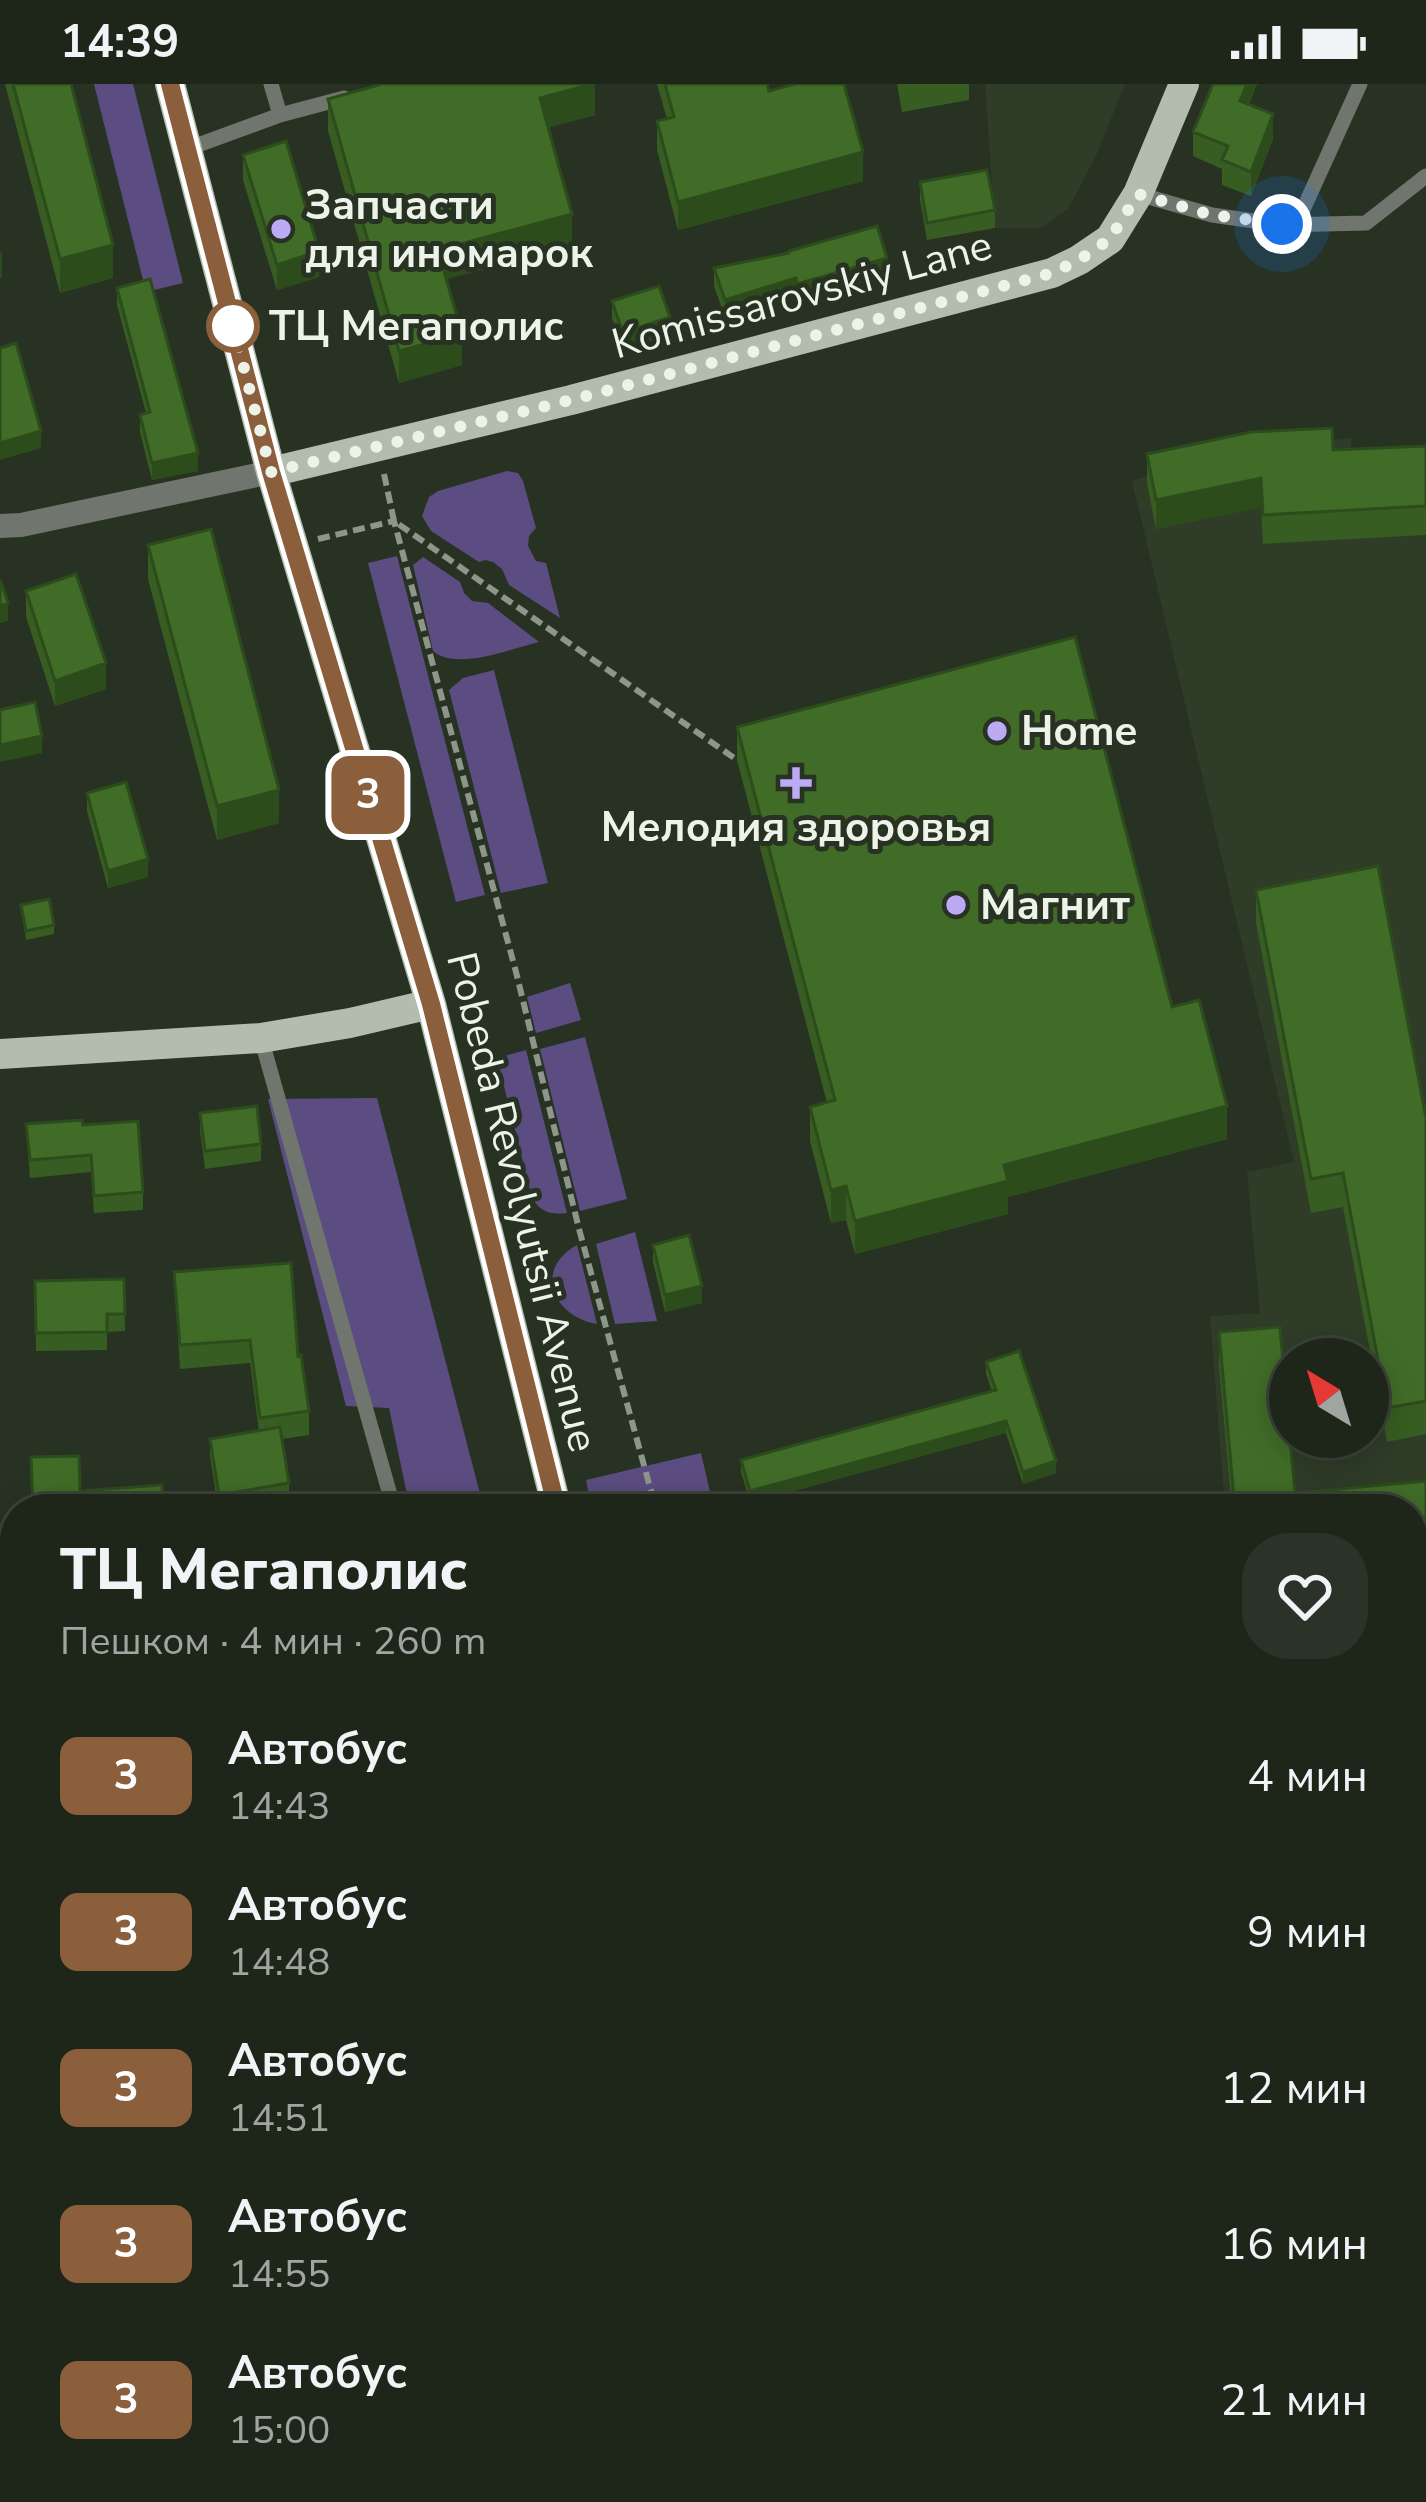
<!DOCTYPE html>
<html lang="ru">
<head>
<meta charset="utf-8">
<style>
  :root { --surface:#1e261a; --page:#2b3227; --text:#f1f3f6; --muted:#a1a5a2; --line:#3c4339 }
  body { margin:0; font-family:"Nunito Sans",sans-serif; background:var(--page); color:var(--text); height:100vh; display:flex; flex-direction:column; font-size:45px; white-space:nowrap }
  * { box-sizing:border-box; margin:0 }
  p { font-size:39px; color:var(--muted) }
  .icon { flex:none; width:66px; height:66px; fill:none; stroke:currentColor; stroke-width:2; stroke-linecap:round; stroke-linejoin:round }
  .map { position:relative; flex:1; overflow:hidden }
  .sheet { position:absolute; left:0px; top:1410px; width:1428px; height:1008px; display:flex; flex-direction:column; background:var(--surface); border-radius:48px 48px 0 0; box-shadow:0 6px 30px #0003,0 0 0 3px var(--line) }
  .sheet>* { flex:none }
  .badge { padding:0 24px; border-radius:18px; font-size:42px; line-height:78px }
  .needle { width:78px; rotate:322deg }
  .tools { position:absolute; left:1269px; top:1254px; display:grid; gap:24px }
  .tools a { display:grid; place-items:center; width:120px; height:120px; border-radius:50%; background:var(--surface); box-shadow:0 6px 30px #0003,0 0 0 3px var(--line); font-size:60px }
  .you { position:absolute; width:60px; height:60px; margin:-30px; border:9px solid #fff; border-radius:50%; background:#1a73e8; box-shadow:0 0 0 18px #1a73e833 }
  .map>.badge { position:absolute; translate:-50% -50%; box-shadow:0 0 0 6px #fff }
  .round { display:grid; place-items:center; flex:none; width:126px; height:126px; border-radius:48px; background:var(--page) }
  .headline { display:flex; align-items:center; justify-content:space-between; height:204px; padding:0 60px }
  h1 { font-size:57px; font-weight:800; line-height:90px }
  ul { padding:0; list-style:none }
  li { display:flex; align-items:center; gap:36px; height:156px; padding:0 60px }
  li div { flex:1 }
  li b { display:block; font-size:45px }
  li em { font-style:normal }
  li .badge { min-width:132px; font-weight:700; text-align:center }
  .status { display:flex; justify-content:space-between; align-items:center; height:84px; padding:0 60px; background:var(--surface); direction:ltr }
  .status svg { height:33px; fill:currentColor }
  .map>svg:first-child { display:block }
  .built { fill:#2e3c28; fill-rule:evenodd }
  .green { fill:#5b4d81 }
  .lines { fill:none; stroke-linecap:round; stroke-linejoin:round }
  .path { stroke:#8d9689; stroke-width:6; stroke-dasharray:12 6; stroke-linecap:butt }
  .lane { stroke:#70766e; stroke-width:15 }
  .street { stroke:#70766e; stroke-width:24 }
  .primary { stroke:#b2bdad; stroke-width:30 }
  .wall { fill:#375d22 }
  .shaded-wall { fill:#2d4c1c }
  .building { fill:#406c28; stroke:#2d4c1c; stroke-width:3 }
  .line-casing { stroke:#fff; stroke-width:27 }
  .line { stroke:#8b5e3c; stroke-width:18 }
  .walk { stroke:#ecf3e9; stroke-width:12; stroke-dasharray:0 21.6 }
  .poi-dot { fill:#bcaaf5; stroke:#283223; stroke-width:4.5 }
  .stop-dot { fill:#fff; stroke:#8b5e3c; stroke-width:6 }
  .labels { text-anchor:middle; dominant-baseline:central; stroke-width:10; stroke-linejoin:round; paint-order:stroke }
  .poi-label { font-size:42px; font-weight:bold; fill:#ecf3e9; stroke:#283223; text-anchor:start }
  .street-label { font-size:42px; fill:#ecf3e9; stroke:#283223 }
  .stop-label { font-size:42px; font-weight:bold; fill:#ecf3e9; stroke:#283223; text-anchor:start }
</style>
</head>
<body>
<div class="status"><b>14:39</b><svg viewBox="0 0 49 12"><path d="M0 12V9h3v3zM5 12V6h3v6zM10 12V3h3v9zM15 12V0h3v12zM26 1h20v11H26zM47 4h2v5h-2z"/></svg></div>
<div class="map">
<svg width="1426" height="2418" viewBox="0 0 1426 2418">
  <rect width="100%" height="100%" fill="#283223"/>
  <path class="built" d="M985,0H1125L1096,72L1068,125L1041,144H995Z
    M1351,354L1352,373L1426,372V1501L1413,1502V1425H1225L1210,1232L1260,1229L1247,1088L1294,1078L1132,397L1226,367ZM1290,1275H1368V1353H1290Z"/>
  <path class="green" d="M94,0H133L183,199L146,208Z
    M507,387L518,389L523,397L536,444L529,452L528,462L536,477L546,479L560,534L509,501L502,485L493,478L485,476L479,478L431,447L422,432L429,413L438,407Z
    M397,472L485,811L456,818L368,479Z
    M423,473L460,498L464,509L472,517L488,519L539,558C510,565 456,587 433,567L413,481Z
    M494,586L548,799L501,809L449,606L463,594Z
    M570,899L581,936L536,949L527,913Z
    M585,953L627,1115L580,1127L540,965Z
    M526,966L567,1129C550,1131 541,1128 532,1114L497,974Z
    M377,1014L484,1425H410L389,1324L346,1322L268,1015Z
    M635,1148L657,1237L615,1240L596,1160Z
    M577,1161L597,1240C553,1233 533,1185 577,1161Z
    M701,1369L714,1425H592L586,1396Z
    M1413,2036L1426,2068V2233L1413,2202Z
    M605,2403H713L715,2418H609Z"/>
  <g class="lines">
    <path class="path" d="M384,390L394,437L737,676
      M318,455L394,437L516,888L579,1145L656,1425"/>
    <path class="lane" d="M271,0L280,31
      M187,65L280,31L344,14
      M1138,110L1212,131L1282,141L1366,139L1426,92
      M1284,139L1302,128L1360,0
      M261,954L394,1425
      M596,2403L598,2418
      M1203,2403L1207,2418
      M1409,2403L1414,2418"/>
    <path class="street" d="M0,442L21,441L271,388
      M0,1514L15,1816
      M1413,1994L1422,1998L1426,2005
      M44,2403L45,2418"/>
    <path class="primary" d="M170,0L271,388L431,920L557,1425
      M271,388L571,316L1052,189L1079,176L1110,155L1138,110L1184,0
      M0,970L261,954L350,939L431,920
      M812,2403L817,2418"/>
  </g>
  <path class="wall" d="M5,0H71L113,194L60,209Z
    M595,0V31L548,43L572,162L446,195L462,281L399,299L328,47V15Z
    M657,0H767L769,7L863,97L678,146L657,66V37L667,35Z
    M897,0H969V16L902,28Z
    M1213,0H1257L1249,20L1273,55L1251,112L1222,101V85L1193,72V48Z
    M243,71L319,193L277,206L243,96Z
    M920,98L995,126V144L927,156L920,116Z
    M714,184L887,191L797,218L796,212L725,233L714,202Z
    M117,204L198,387L152,396L140,348V331L146,329L117,221Z
    M612,217L670,251L623,267L612,234Z
    M1426,362V451L1263,460L1261,423L1156,445L1147,399V370L1333,366Z
    M148,461L279,739L217,756L148,495Z
    M26,507L106,605L55,622L26,533Z
    M737,643L1172,923L1227,1055L1008,1113V1130L855,1170L846,1136L831,1139L810,1057V1023L827,1019L737,676Z
    M87,709L148,793L108,804L87,727Z
    M1256,806L1426,1034V1350L1387,1358L1343,1123L1311,1129L1256,839Z
    M21,821L54,841V850L26,856Z
    M200,1029L261,1060V1077L205,1085L200,1047Z
    M26,1040L83,1041L143,1108V1126L94,1129L91,1088L30,1094Z
    M653,1161L702,1219L665,1228L653,1178Z
    M174,1188L298,1272L309,1327V1351L282,1355L289,1399V1417L239,1425H218L210,1372V1355L259,1347L250,1279L180,1285Z
    M124,1195L125,1247L107,1248V1266L36,1267L35,1197Z
    M1219,1248L1295,1409L1426,1397V1494L1413,1496V1425H1232L1219,1282Z
    M986,1278L1056,1389L1023,1400L1006,1349L750,1419L741,1388V1376L992,1307L986,1290Z
    M960,2403H1125L1129,2418H965Z
    M1294,2403H1373V2416L1366,2418H1298Z"/>
  <path class="shaded-wall" d="M592,0H595V31L540,46V14Z
    M1247,0H1257L1240,41V17Z
    M1273,30V55L1251,112V88Z
    M863,68V97L678,146V118Z
    M572,130V162L438,197V166Z
    M113,161V194L60,209V175Z
    M319,167V193L277,206V181Z
    M2,168V194H0V169Z
    M887,174V191L797,218V200Z
    M796,194V212L725,233V216Z
    M670,233V251L623,267V249Z
    M462,250V281L399,299V267Z
    M41,347V364L0,376V359Z
    M198,369V387L152,396V379Z
    M1261,394V423L1156,445V416Z
    M8,519V537L0,539V522Z
    M106,579V605L55,622V597Z
    M42,652V669L0,678V661Z
    M279,706V739L217,756V722Z
    M148,775V793L108,804V787Z
    M1227,1022V1055L1008,1113V1130L855,1170V1137L1004,1081Z
    M846,1102V1136L831,1139V1106Z
    M702,1202V1219L665,1228V1211Z
    M1006,1337V1349L750,1419V1407Z
    M1056,1377V1389L1023,1400V1388Z
    M1333,2403H1373V2416L1366,2418H1305V2412Z"/>
  <path class="building" d="M13,0H71L113,161L60,175Z
    M382,0H592L540,14L572,130L438,166L462,250L399,267L328,15Z
    M665,0H767L769,7L795,0H844L863,68L678,118L657,37L674,33Z
    M1213,0H1247L1240,17L1273,30L1251,88L1222,76L1228,62L1193,48Z
    M286,57L319,167L277,181L243,71Z
    M987,86L995,126L927,139L920,98Z
    M877,142L887,174L797,200L796,194L725,216L714,184L789,169V167Z
    M150,195L198,369L152,379L140,331L150,328L117,204Z
    M659,202L670,233L623,249L612,217Z
    M16,259L41,347L0,359V264Z
    M1332,344L1333,366L1426,362V422L1263,431L1261,394L1156,416L1147,370L1251,348Z
    M211,445L279,706L217,722L148,461Z
    M76,490L106,579L55,597L26,507Z
    M0,496L8,519L0,522Z
    M1075,553L1172,923L1199,916L1227,1022L1004,1081L1008,1097L855,1137L846,1102L831,1106L810,1023L835,1016L737,643Z
    M35,618L42,652L0,661V626Z
    M126,698L148,775L108,787L87,709Z
    M1378,782L1426,1034V1317L1387,1324L1343,1089L1311,1095L1256,806Z
    M49,815L54,841L26,847L21,821Z
    M257,1022L261,1060L205,1067L200,1029Z
    M82,1036L83,1041L138,1037L143,1108L94,1112L91,1071L30,1076L26,1040Z
    M689,1151L702,1202L665,1211L653,1161Z
    M291,1179L298,1272L301,1271L309,1327L260,1334L250,1256L180,1261L174,1188Z
    M124,1195L125,1230H107V1248L36,1249L35,1197Z
    M1280,1243L1295,1409L1426,1397V1461L1413,1462V1425H1235L1219,1248Z
    M1019,1267L1056,1377L1023,1388L1006,1337L750,1407L741,1376L996,1306L986,1278Z
    M280,1343L289,1399L219,1411L210,1355Z
    M79,1372L80,1407L162,1401L164,1425H33L31,1373Z
    M347,2403H563L565,2418H208V2416L284,2411L285,2417L347,2415Z
    M971,2403H1125L1129,2418H975Z
    M1302,2403H1333L1305,2412Z"/>
  <g class="lines">
    <defs>
      <path id="line" d="M170,0L271,388L431,920L557,1425"/>
    </defs>
    <use href="#line" class="line-casing"/>
    <use href="#line" class="line"/>
    <path class="walk" d="M233,242L271,388L571,316L1052,189L1079,176L1110,155L1138,110L1212,131L1282,140"/>
  </g>
  <g class="poi-dot">
    <circle cx="281" cy="145" r="12"/>
    <circle cx="997" cy="647" r="12"/>
    <path d="M790 681h12v12h12v12h-12v12h-12v-12h-12v-12h12z"/>
    <circle cx="956" cy="821" r="12"/>
  </g>
  <circle class="stop-dot" cx="233" cy="242" r="24"/>
  <g class="labels">
    <g class="poi-label">
      <text x="305" y="121">Запчасти<tspan x="305" dy="48">для иномарок</tspan></text>
      <text x="1021" y="647">Home</text>
      <text x="796" y="743" text-anchor="middle">Мелодия здоровья</text>
      <text x="980" y="821">Магнит</text>
    </g>
    <g class="street-label">
      <text transform="translate(802 211) rotate(-15)">Komissarovskiy Lane</text>
      <text transform="translate(522 1118) rotate(76)">Pobeda Revolyutsii Avenue</text>
    </g>
    <g class="stop-label">
      <text x="269" y="242">ТЦ Мегаполис</text>
    </g>
  </g>
</svg>
<div class="tools">
<a><svg class="needle" viewBox="-14 -14 28 28"><path d="M0-13l5 13h-10z" fill="#e53935"/><path d="M0 13l5-13h-10z" fill="#a1a5a2"/></svg></a>
</div>
<div class="you" style="left:1282px;top:140px"></div>
<b class="badge" style="left:368px;top:711px;background:#8b5e3c;color:#fff">3</b>
<section class="sheet">
<div class="headline"><div><h1>ТЦ Мегаполис</h1><p>Пешком · 4 мин · 260 m</p></div><a class="round"><svg class="icon" aria-label="heart" viewBox="0 0 24 24"><path d="M12 20l-8-8c-3-5 5-10 8-4 3-6 11-1 8 4z"/></svg></a></div>
<ul>
<li><span class="badge" style="background:#8b5e3c;color:#fff">3</span><div><b>Автобус</b><p>14:43</p></div><em>4 мин</em></li>
<li><span class="badge" style="background:#8b5e3c;color:#fff">3</span><div><b>Автобус</b><p>14:48</p></div><em>9 мин</em></li>
<li><span class="badge" style="background:#8b5e3c;color:#fff">3</span><div><b>Автобус</b><p>14:51</p></div><em>12 мин</em></li>
<li><span class="badge" style="background:#8b5e3c;color:#fff">3</span><div><b>Автобус</b><p>14:55</p></div><em>16 мин</em></li>
<li><span class="badge" style="background:#8b5e3c;color:#fff">3</span><div><b>Автобус</b><p>15:00</p></div><em>21 мин</em></li>
</ul>
</section>
</div>
</body>
</html>
